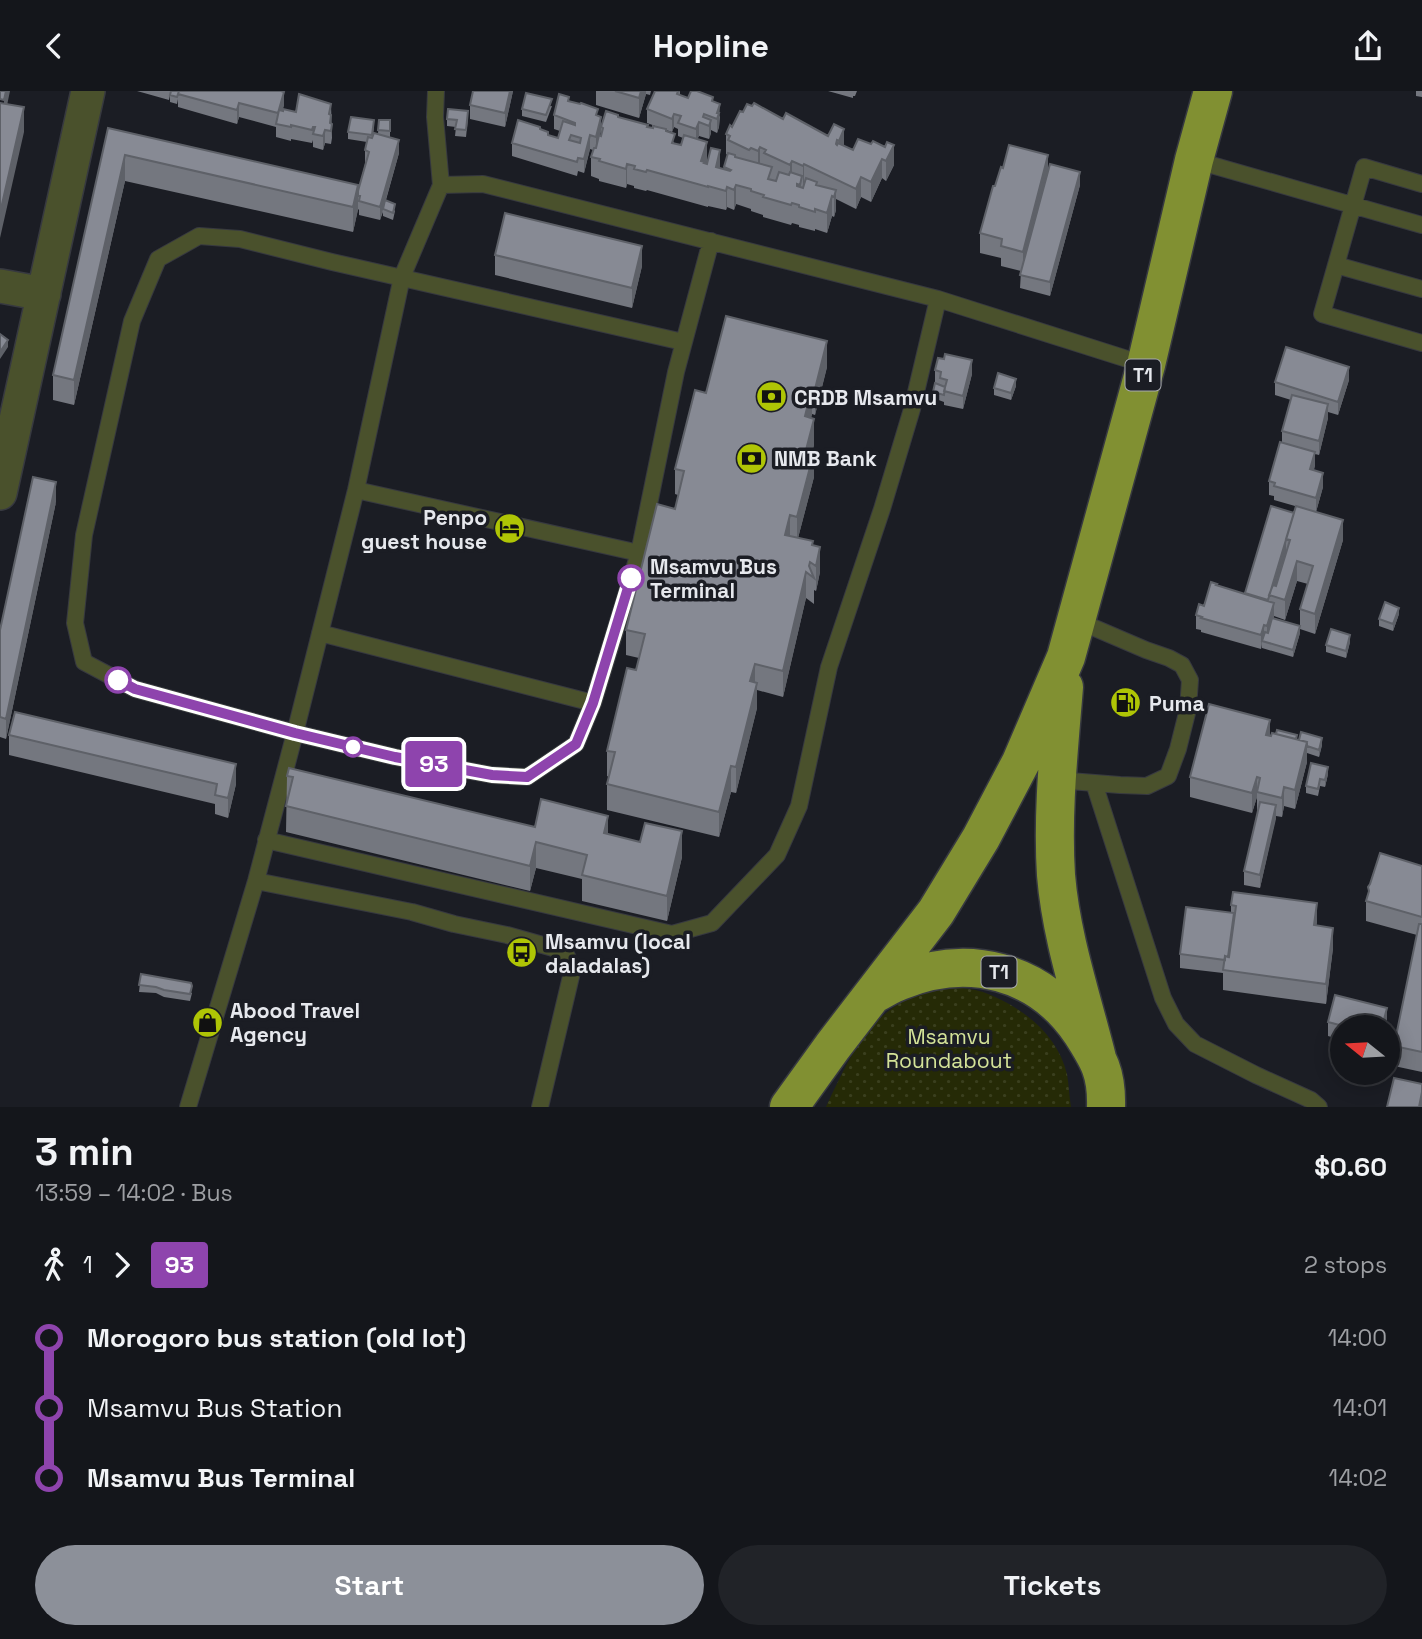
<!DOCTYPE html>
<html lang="en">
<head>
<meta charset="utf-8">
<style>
  :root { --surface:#14161b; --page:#212328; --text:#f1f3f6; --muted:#9d9fa3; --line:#33353a; --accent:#8c9099 }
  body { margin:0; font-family:"Space Grotesk",sans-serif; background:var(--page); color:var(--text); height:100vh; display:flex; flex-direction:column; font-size:26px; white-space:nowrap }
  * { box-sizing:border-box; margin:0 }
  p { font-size:23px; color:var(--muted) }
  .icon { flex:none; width:38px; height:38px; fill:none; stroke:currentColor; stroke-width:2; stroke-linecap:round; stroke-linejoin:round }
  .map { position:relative; height:1016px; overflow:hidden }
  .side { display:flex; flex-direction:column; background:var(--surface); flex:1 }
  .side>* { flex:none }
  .badge { padding:0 14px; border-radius:5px; font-size:24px; line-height:46px }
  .needle { width:46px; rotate:288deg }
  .controls { position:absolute; left:1330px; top:924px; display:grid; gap:14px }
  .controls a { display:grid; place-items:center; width:70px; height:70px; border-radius:50%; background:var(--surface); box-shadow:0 4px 18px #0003,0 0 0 2px var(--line); font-size:35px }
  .map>.badge { position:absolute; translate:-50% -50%; box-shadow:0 0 0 4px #fff }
  .legs { display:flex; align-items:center; gap:10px; height:77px; padding:0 35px; font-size:23px }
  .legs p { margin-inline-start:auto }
  .headline { display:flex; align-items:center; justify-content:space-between; height:119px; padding:0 35px }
  h1 { font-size:38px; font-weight:700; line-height:52px }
  .cta { display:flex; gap:14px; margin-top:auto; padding:14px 35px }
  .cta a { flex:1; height:80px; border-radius:42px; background:var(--accent); color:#fff; font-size:28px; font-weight:700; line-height:80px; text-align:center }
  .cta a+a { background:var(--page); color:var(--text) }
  ul { padding:0 35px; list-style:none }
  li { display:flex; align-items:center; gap:24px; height:70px; font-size:26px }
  li i { display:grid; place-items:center; width:10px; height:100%; margin:0 9px; background:currentColor }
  li i::after { content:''; width:18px; height:18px; margin:-9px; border:5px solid; border-radius:50%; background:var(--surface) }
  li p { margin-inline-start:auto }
  li:first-child i { background:linear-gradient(#0000 50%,currentColor 0) }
  li:last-child i { background:linear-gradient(currentColor 50%,#0000 0) }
  header { display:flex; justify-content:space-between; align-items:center; height:91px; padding:0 35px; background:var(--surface); font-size:32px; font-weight:700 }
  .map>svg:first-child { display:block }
  .green { fill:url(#green-dots) }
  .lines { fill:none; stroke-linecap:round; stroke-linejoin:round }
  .service-casing { stroke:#373940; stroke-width:18 }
  .minor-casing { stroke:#373940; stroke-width:36 }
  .trunk-casing { stroke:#373940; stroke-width:41 }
  .service { stroke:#4a512c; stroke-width:16 }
  .minor { stroke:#4a512c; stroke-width:33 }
  .trunk { stroke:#819032; stroke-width:38 }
  .wall { fill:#74777f; fill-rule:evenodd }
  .shaded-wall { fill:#5e6168 }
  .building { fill:#878a94; stroke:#5e6168; stroke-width:2; fill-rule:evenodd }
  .line-1-casing { stroke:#fff; stroke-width:16 }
  .line-1 { stroke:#8e44ad; stroke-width:10 }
  .stop-1-dot { fill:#fff; stroke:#8e44ad; stroke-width:3.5 }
  .labels { text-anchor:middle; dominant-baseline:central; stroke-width:7; stroke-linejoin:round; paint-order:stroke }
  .shield { fill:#1b1d24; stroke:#a9abb1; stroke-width:2 }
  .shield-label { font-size:19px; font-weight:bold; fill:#e6e8ed }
  .poi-label { font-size:21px; font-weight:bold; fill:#e6e8ed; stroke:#1b1d24; text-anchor:start }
  .stop-label { font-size:21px; font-weight:bold; fill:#e6e8ed; stroke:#1b1d24; text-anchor:start }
  .park-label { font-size:21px; fill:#d4e398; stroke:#1b1d24 }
</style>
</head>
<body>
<header><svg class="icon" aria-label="back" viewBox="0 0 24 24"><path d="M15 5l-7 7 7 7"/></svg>Hopline<svg class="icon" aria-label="share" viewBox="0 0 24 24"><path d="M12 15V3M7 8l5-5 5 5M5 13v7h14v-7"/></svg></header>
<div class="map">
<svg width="1422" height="1016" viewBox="0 0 1422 1016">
  <defs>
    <pattern id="green-dots" width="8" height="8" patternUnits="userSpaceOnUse" patternTransform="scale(1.75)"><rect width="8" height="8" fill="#252a06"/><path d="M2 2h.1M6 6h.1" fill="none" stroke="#3a3f1e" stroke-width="1.8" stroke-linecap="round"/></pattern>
  </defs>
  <rect width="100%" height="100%" fill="#1b1d24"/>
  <path class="green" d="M951,895C961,897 973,898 983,901C1021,915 1057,942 1067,983C1069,994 1069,1005 1071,1016H826C845,976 865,928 908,908C921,901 936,899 951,895Z"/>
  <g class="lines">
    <defs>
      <path id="service" d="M436,0L435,26L441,94
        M1194,69L1422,134
        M1422,93L1364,76L1322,223L1422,252
        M1336,174L1422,198
        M683,251L332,171L240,148L199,145L158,168L132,230L84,444L75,532L84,571L135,598L295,642L395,666L492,684L527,686L576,653L593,612L639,462L676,281L711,150
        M356,399L639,462
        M320,542L593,612
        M1057,689L1120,694L1147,695L1168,685L1178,658L1188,618L1190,589L1182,574L1169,567L1146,559L1076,529
        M1094,692L1163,907L1176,933L1195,953L1256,984L1311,1009L1319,1016
        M266,749L672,843L712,832L777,764L799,715L829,576L882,418L912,318L938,208
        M256,790L412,821L454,833L507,844L564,860L573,877L540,1016
        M188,1016L256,790L295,642L356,399L402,186L441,94L483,93L938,208L1146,274"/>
      <path id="minor" d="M0,195L44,203
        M0,402L88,0"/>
      <path id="trunk" d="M1064,596C1059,659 1052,721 1056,784C1061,846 1082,907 1097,967
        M876,902C884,898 891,893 900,890C968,862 1039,879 1081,941C1099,969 1107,982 1106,1016
        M789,1016L833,955L936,821L981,747L1021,671L1066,566L1146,274L1194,69L1213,0"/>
    </defs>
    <use href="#service" class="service-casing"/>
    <use href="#minor" class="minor-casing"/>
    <use href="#trunk" class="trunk-casing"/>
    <use href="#service" class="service"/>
    <use href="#minor" class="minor"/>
    <use href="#trunk" class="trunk"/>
  </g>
  <path class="wall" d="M137,0H281L284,14L282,20L296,21L331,13L332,47L331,53L325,52L323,59L313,56V49L312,52L291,48V50L276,46V36L239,26L237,33L178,16V8L177,13L170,11V4L169,9Z
    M473,0H513L505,36L470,28V14Z
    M596,0H651L650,4L646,3L639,27L596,14Z
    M680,0V4L688,7L713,10L720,26L719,36L717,42L711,39L709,48L699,45L697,48L707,71L706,72L724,78L728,64L726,63V43L743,21L783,28L828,45L834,33L844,55L853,59L858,48L894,74L886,90L882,87L871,111L861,106L856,118L836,108V119L834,126L832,125L827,142L815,138V140L799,136V134L792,132L791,134L763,126V124L751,120V118L736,113L734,119L727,116L726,119L708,115V116L647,99L646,100L634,97V95L627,93L626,97L599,90V88L591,85V66L593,59L590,58L584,82L578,80L577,85L512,65V52L548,44L558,47L560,40L554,38V24L569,11L598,25L601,40L600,44L601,45V36L618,26L648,36L653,37L658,36L647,32V18ZM674,36L678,38V45L683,47L681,54L675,53L666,40V39L672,41Z
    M828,0H857L855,5H853V7Z
    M1416,0H1422V6L1416,5Z
    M552,15L546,31L522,25V18Z
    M468,27L466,46L455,45L456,36L447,35V28Z
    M379,29H390V46L399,62L386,109L395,120L393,129L383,125V121L380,129L359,124V119L358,118L353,141L125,90L74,314L53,309V284L108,37L358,100L365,73V59L367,51L348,48V41L374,36L373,43H378Z
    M1003,77L1048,79L1080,94L1050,205L1020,197L1021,180L1001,175V167L980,162V142L995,95Z
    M495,164L642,175L632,217L495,184Z
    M827,276L815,324L812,323L811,327L814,353L813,360L814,386L798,447L813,454L820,481L816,500L814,499V513L806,507L783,606L757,599V617L736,702L731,701L719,746L607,719V693L609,686L607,685V660L636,579L639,567L626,564V539L675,418L678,404L675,403V378L706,302Z
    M935,279L972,283L963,318L944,314V309V311L933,307V301L935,293Z
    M1349,289L1338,324L1328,321V327L1319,364L1315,363V374L1314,379L1323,396L1316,421L1274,409V405L1269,404V390L1282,351V340L1291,309L1275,304V291Z
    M1016,295L1011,309L994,304V297Z
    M56,411L6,648L0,646V539Z
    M1271,415L1343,449L1315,543L1300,538V542L1293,566L1262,557V553L1261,558L1201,541V539L1196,538V524L1217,495L1245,503ZM1297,490L1308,493L1300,518V535L1274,527V525L1285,529Z
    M1399,523L1393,540L1379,535V528Z
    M1350,551L1346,567L1326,561V554Z
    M9,644L236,693L228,727L215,723V713L9,664Z
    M1270,645L1297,648L1322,654L1319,666L1307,662V671L1295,718L1284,715L1282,726L1276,725L1260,797L1244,794V780L1258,721L1257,720V706L1252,722L1190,706V686Z
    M1328,683L1325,696L1320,695L1318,705L1306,702V695Z
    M287,685L535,736L608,743L682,766L667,830L582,810V788L536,777L530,800L286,741Z
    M1422,775V981L1394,975V955L1417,844L1366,830V810L1368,804V796Z
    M1231,814L1317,835L1333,857L1326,913L1223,899V882L1180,877V863L1231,822Z
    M141,883L192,902L190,910L164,906L156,902L139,901Z
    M1328,931H1387L1386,936H1342V949L1328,945Z"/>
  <path class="shaded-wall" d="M6,0H10L4,29V9Z
    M510,0H513L505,36V22Z
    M641,0H646V3L639,27V7Z
    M284,1V14L279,33L278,22Z
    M239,12V26L237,33V19Z
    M720,13L719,36L717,42V22Z
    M24,16V41L0,147V122Z
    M674,23V36L672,41V28Z
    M601,26V40L596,59V46Z
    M711,29V43L709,48V35Z
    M699,31V45L696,52V38Z
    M844,38V58L839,70V50Z
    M325,39V52L323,59V45Z
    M590,44V58L584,82V68Z
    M399,49V62L380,129V116Z
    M707,51V71L705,77L701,70Z
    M894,54V74L886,90V70Z
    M760,56V75L758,80V60Z
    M720,59V79L716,76Z
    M125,64V90L74,314V289Z
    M1048,64V84L1023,181V161Z
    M882,68V87L871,111V91Z
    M792,70V90L790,94V74Z
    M627,73V93L626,97V78Z
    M804,73V92L803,95V75Z
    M1080,81V94L1050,205V191Z
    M861,86V106L856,118V98Z
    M358,94V119L353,141V116Z
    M736,94V113L734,119V99Z
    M727,96V116L726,119V100Z
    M836,99V119L834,126V106Z
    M832,105V125L827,142V122Z
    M642,155V175L632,217V197Z
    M8,249V256L0,268V261Z
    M827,250V276L815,324V298Z
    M972,269V283L963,318V305Z
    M1349,276V289L1338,324V311Z
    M1016,288V295L1011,309V302Z
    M812,297V323L805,351V325Z
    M1328,313V327L1319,364V350Z
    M814,328V353L806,384V359Z
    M814,361V386L797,451V426Z
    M1315,361V374L1310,392V378Z
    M1323,382V396L1316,421V407Z
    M56,391V411L6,648V628Z
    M790,424V450L785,444Z
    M1343,429V449L1315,543V523Z
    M1286,450V464L1274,505L1270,504Z
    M820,456V481L816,500V475Z
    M1297,470V490L1285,529V509Z
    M806,481V507L783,606V580Z
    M1274,512V526L1267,548V535Z
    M1399,517V523L1393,540V533Z
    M1264,534V547L1262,550L1261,558V544Z
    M1300,535V542L1293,566V559Z
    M1350,544V551L1346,567V560Z
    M755,573V599L750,590Z
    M757,592V617L736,702V676Z
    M1270,629V649L1266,644Z
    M1322,647V654L1319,666V659Z
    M1307,651V671L1295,718V699Z
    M236,673V693L228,727V707Z
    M731,675V701L719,746V721Z
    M1328,676V683L1325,696V689Z
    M1257,686V706L1252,722V702Z
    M1284,696V715L1282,726V707Z
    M1276,714V728L1260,797V784Z
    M608,725V750L604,742Z
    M682,740V766L667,830V805Z
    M536,751V777L530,800V775Z
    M1317,812V832L1314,854V834Z
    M1333,837V857L1326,913V893Z
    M1387,917V931L1386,936H1382Z
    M1422,1001V1016H1419Z"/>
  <path class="building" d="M0,0H6L4,9L0,8Z
    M171,0H179L177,6L170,4Z
    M179,0H281L284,1L278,22L239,12L237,19L178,3Z
    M473,0H510L505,22L470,14Z
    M615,0H641L639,7Z
    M655,0H678L677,3L688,7L691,0H697L713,6L712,10L720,13L717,22H719L717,28L704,23L703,26L711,29L709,35L699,31L696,38L678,32L681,25L674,23L672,28L647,18Z
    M526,2L552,8L546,24L522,18Z
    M299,3L331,13L329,23L331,24L330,32L332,33L331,40L325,39L323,45L313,43L315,36H313L312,39L291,34V36L276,33L279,19L283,20V18L296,21Z
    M559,3L569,6L568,10L580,13L581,12L598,18L596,24L601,26L596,46L590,44L584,68L578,67L577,71L512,52L518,29L540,36V38L548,41V44L558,47L563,30L575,34V32L554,24ZM571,44L581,47L580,52L569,49Z
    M0,12L24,16L0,122Z
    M754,12L783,28L786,22L828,45L834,33L844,38L839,50L837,49L836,53L837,54L838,52L853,59L858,48L871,53L873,50L885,56L887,51L894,54L886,70L882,68L871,91L861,86L856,98L804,73L803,75L792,70L790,74L764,62L766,59L760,56L758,60L751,57L749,59L728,49L730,45L726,43L730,34L732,36L740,20L743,21L747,13L752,15Z
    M448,18L468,20L466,39L455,38L457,29L447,28Z
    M606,20L618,24V26L648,34L647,36L653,37V35L666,38V40L675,43L672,52L681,54L684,44L707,51L701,70L705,71L704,72L707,73L711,57L720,59L716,76L730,80L731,79L724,76L728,62L735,64V66L772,76L768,88L776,90L779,81L789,84L790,81L802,85L800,94L797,93V95L803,97L806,87L817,91L816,94L836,99L834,106L832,105L827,122L815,118V121L799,116V114L792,112L791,114L763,106L764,104L751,100V98L736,94L734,99L727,96L726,100L708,95V96L647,79L646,81L634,78L635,75L627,73L626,78L599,70L600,68L591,66L594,57H596L599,44L601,45L603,37L601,36Z
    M351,26L374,29L372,44L348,41Z
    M379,29H390V40L378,39Z
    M108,37L358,94L353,116L125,64L74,289L53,284Z
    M374,42L399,49L380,116L359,110L360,105H358V100L369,61L365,59L368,46L372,47Z
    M1009,54L1048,64L1023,161L1001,155L1002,148L980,142L993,95H995L1001,76L1003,77Z
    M1050,73L1080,81L1050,191L1020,184Z
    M385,109L395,113L393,122L383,118Z
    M505,122L642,155L632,197L495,164Z
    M726,225L827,250L815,298L812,297L805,325L814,328L806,359L814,361L797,426L790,424L785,444L813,450L812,454L820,456L816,475L810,471L809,475L814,487L806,481L783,580L755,573L750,590L757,592L736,676L731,675L719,721L607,693L615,661L607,660L627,577L636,579L645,543L626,539L657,413L675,418L684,380L675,378L695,299L706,302Z
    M0,243L8,249L0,261Z
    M1286,256L1349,276L1338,311L1275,291Z
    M945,263L972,269L963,305L944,300L947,289L940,287L941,281L935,279L938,267L944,268Z
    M998,282L1016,288L1011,302L994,297Z
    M935,292L945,296L944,304L933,301Z
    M1292,304L1328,313L1319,350L1282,340Z
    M1280,351L1315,361L1310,378L1323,382L1316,407L1274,395L1275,392L1269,390Z
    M33,386L56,391L6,628L0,626V539Z
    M1271,415L1294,422L1268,509L1245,502Z
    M1296,415L1343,429L1315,523L1300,518L1313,475L1297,470L1285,509L1269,504L1273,494L1276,495L1290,449L1286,448Z
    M1211,491L1217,493L1216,494L1274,512L1267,535L1264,534L1261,544L1201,527L1202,526L1196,524L1199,513L1204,515Z
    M1385,511L1399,517L1393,533L1379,528Z
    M1272,527L1300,535L1293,559L1262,550L1265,541L1268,542Z
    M1331,538L1350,544L1346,560L1326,554Z
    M1209,613L1270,629L1266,644L1271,645L1272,642L1307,651L1295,699L1284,696L1282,707L1257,701L1260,687L1257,686L1252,702L1190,686Z
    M15,621L236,673L228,707L215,704L217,693L9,644Z
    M1277,639L1297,644L1296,648L1276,643Z
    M1301,641L1322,647L1319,659L1307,655V651L1299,649Z
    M1311,672L1328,676L1325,689L1320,688L1318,698L1306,695Z
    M289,677L535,736L541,708L608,725L604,742L640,751L645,732L682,740L667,805L582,784L587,764L536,751L530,775L286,715L293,686L287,685Z
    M1260,711L1276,714L1260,784L1244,780Z
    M1380,762L1422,775V826L1366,810L1369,800L1368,796L1370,793Z
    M1233,801L1317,812L1314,834L1333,837L1326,893L1223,879L1225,865L1229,866L1236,815L1231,814Z
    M1186,816L1234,822L1228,866L1225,865V869L1180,863Z
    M1419,833H1422V961L1394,955Z
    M141,883L191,892L192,895L190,903L164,899L156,896L139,894Z
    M1335,904L1387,917L1382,936H1347L1328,931Z
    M1394,987L1422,993V1001L1419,1016H1387Z"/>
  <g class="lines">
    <defs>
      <path id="line-1" d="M118,589L135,598L295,642L395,666L492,684L527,686L576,653L593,612L631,487"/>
    </defs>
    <use href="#line-1" class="line-1-casing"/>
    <use href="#line-1" class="line-1"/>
  </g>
  <defs>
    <symbol id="bank-disc" viewBox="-11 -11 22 22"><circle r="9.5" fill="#afc505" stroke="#1b1d24"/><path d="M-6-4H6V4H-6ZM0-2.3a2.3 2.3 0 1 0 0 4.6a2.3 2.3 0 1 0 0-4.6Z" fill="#111"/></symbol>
    <symbol id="hotel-disc" viewBox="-11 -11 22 22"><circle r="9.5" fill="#afc505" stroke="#1b1d24"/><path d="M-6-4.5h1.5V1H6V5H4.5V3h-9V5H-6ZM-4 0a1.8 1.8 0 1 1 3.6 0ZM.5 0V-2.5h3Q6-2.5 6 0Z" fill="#111"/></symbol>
    <symbol id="fuel-disc" viewBox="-11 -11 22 22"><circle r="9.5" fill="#afc505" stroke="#1b1d24"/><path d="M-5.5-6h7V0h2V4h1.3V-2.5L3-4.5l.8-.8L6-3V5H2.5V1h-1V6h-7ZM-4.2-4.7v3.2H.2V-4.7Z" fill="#111"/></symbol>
    <symbol id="bus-disc" viewBox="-11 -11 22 22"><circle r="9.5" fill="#afc505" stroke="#1b1d24"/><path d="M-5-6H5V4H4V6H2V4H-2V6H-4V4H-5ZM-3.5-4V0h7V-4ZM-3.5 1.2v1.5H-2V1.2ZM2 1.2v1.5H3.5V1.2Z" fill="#111"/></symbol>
    <symbol id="shop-disc" viewBox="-11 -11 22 22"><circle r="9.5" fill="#afc505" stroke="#1b1d24"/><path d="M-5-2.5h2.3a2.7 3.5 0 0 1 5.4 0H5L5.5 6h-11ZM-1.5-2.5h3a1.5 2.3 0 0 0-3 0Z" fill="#111"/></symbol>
  </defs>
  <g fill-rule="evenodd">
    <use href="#bank-disc" x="754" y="288" width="35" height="35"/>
    <use href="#bank-disc" x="734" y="350" width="35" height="35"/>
    <use href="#hotel-disc" x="492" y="420" width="35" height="35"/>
    <use href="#fuel-disc" x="1108" y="594" width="35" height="35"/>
    <use href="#bus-disc" x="504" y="844" width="35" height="35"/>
    <use href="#shop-disc" x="190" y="914" width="35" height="35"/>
  </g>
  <g class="stop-1-dot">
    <circle cx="631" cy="487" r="12"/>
    <circle cx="118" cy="589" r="12"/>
    <circle cx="353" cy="656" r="9"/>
  </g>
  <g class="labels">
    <g class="shield">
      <rect x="1125.5" y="268.5" width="35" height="31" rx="5"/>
      <rect x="981.5" y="865.5" width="35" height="31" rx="5"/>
    </g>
    <g class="shield-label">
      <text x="1143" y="284">T1</text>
      <text x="999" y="881">T1</text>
    </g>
    <g class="poi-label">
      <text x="794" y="306">CRDB Msamvu</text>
      <text x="774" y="367">NMB Bank</text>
      <text x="487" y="426" text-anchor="end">Penpo<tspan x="487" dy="24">guest house</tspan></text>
      <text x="1149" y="612">Puma</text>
      <text x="545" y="850">Msamvu (local<tspan x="545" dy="24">daladalas)</tspan></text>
      <text x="230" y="919">Abood Travel<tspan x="230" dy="24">Agency</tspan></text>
    </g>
    <g class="stop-label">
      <text x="650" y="475">Msamvu Bus<tspan x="650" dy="24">Terminal</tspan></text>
    </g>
    <g class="park-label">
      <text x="949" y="945">Msamvu<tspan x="949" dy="24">Roundabout</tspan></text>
    </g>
  </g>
</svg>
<div class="controls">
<a><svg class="needle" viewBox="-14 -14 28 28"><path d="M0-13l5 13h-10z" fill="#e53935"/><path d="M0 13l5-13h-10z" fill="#9d9fa3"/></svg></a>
</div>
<b class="badge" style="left:434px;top:673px;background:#8e44ad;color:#fff">93</b>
</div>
<section class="side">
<div class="headline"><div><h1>3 min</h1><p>13:59 – 14:02 · Bus</p></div><b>$0.60</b></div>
<div class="legs"><svg class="icon" aria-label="walk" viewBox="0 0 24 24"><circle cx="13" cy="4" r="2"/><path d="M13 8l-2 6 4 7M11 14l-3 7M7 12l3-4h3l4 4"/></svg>1<svg class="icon" aria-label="forward" viewBox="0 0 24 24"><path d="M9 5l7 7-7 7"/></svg><b class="badge" style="background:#8e44ad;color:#fff">93</b><p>2 stops</p></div>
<ul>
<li><i style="color:#8e44ad"></i><b>Morogoro bus station (old lot)</b><p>14:00</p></li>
<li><i style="color:#8e44ad"></i><span>Msamvu Bus Station</span><p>14:01</p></li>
<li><i style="color:#8e44ad"></i><b>Msamvu Bus Terminal</b><p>14:02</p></li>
</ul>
<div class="cta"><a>Start</a><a>Tickets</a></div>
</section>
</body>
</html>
